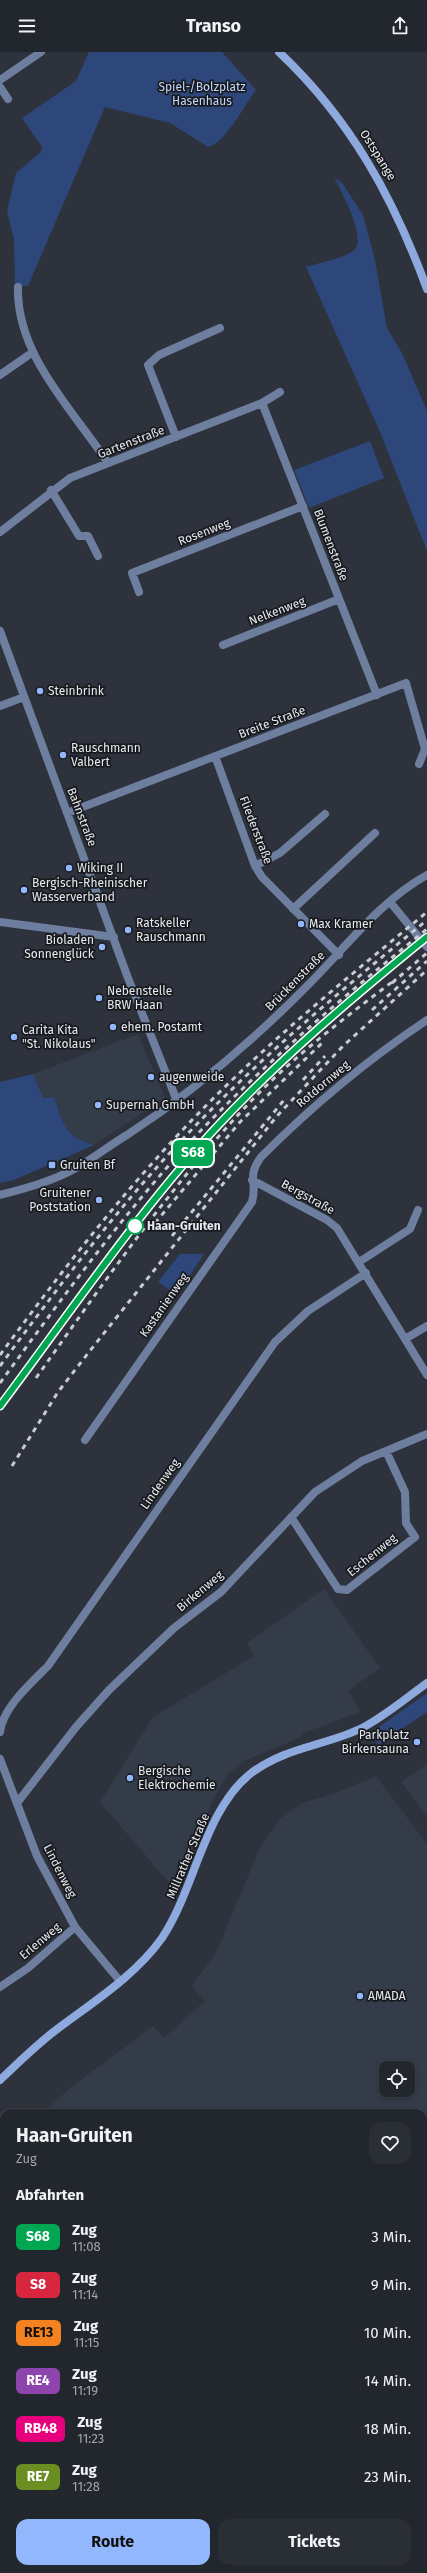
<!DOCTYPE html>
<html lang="de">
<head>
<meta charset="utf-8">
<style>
  :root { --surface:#22262d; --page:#2a2e35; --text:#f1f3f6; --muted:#a2a5aa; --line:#3f4349; --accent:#93b7fd }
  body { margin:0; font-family:"Fira Sans",sans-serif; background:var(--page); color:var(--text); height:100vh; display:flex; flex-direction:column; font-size:15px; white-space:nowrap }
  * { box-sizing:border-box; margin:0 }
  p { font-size:13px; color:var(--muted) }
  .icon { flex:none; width:22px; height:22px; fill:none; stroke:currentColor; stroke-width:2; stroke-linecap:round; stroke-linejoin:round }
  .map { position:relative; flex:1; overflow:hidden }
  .sheet { position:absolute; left:0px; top:2057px; width:427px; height:464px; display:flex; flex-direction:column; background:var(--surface); border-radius:12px 12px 0 0; box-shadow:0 2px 6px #0003,0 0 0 1px var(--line) }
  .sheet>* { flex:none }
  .badge { padding:0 8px; border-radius:6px; font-size:14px; line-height:26px }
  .controls { position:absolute; left:379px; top:2009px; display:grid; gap:8px }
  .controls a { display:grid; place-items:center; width:36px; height:36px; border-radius:8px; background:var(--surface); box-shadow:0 2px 6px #0003,0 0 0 1px var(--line); font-size:20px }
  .map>.badge { position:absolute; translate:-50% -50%; box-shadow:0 0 0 2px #fff }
  h2 { padding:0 16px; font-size:15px; line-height:36px }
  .round { display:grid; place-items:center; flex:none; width:42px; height:42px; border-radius:12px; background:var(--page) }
  .summary { display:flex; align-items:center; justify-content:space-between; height:68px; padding:0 16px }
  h1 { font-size:19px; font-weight:700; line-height:30px }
  .cta { display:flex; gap:8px; margin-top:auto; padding:8px 16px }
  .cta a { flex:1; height:46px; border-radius:12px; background:var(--accent); color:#111; font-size:16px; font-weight:700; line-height:46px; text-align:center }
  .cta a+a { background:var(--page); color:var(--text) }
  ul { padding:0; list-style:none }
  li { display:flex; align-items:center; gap:12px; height:48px; padding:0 16px }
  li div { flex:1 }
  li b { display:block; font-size:15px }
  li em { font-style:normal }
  li .badge { min-width:44px; font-weight:700; text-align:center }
  header { display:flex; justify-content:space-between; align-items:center; height:52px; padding:0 16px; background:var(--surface); font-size:18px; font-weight:700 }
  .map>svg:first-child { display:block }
  .built { fill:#343c4a; fill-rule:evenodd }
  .green { fill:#2e477a }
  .water { fill:#000c4e }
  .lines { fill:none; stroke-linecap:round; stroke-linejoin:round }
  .street { stroke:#6d7e9f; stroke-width:8 }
  .secondary { stroke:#8ea9dd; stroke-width:8 }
  .rail { stroke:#c7cbd2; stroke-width:3; stroke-dasharray:5 5; stroke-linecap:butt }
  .line-casing { stroke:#fff; stroke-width:9 }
  .line { stroke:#00a651; stroke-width:6 }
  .poi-dot { fill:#93b7fd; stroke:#181a1e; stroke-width:1.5 }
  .stop-dot { fill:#fff; stroke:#00a651; stroke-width:2 }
  .labels { text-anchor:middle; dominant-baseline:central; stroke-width:3.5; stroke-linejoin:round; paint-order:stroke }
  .park-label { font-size:12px; fill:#c0d5fd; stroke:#181a1e }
  .street-label { font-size:12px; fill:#e6eaf0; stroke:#181a1e }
  .poi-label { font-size:12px; fill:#e6eaf0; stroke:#181a1e; text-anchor:start }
  .stop-label { font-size:12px; font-weight:bold; fill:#e6eaf0; stroke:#181a1e; text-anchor:start }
</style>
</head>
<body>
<header><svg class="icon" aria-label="menu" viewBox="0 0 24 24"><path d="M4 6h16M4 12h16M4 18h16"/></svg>Transo<svg class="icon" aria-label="share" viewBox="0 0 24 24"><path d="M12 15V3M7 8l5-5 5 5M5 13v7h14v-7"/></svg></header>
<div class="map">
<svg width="427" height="2521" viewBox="0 0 427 2521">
  <rect width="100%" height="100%" fill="#2d323c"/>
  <path class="built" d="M138,982L165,1046L94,1093L76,1088L64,1073L54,1045L43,1046L33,1022Z
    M324,1537L380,1616L348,1639L361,1660L303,1681L299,1686L246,1708L227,1723L213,1748L175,1838L100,1750L153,1665L254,1604L247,1591Z
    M427,1712V1765L401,1730Z
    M376,1724L427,1792V2339L423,2340V2061H43L70,2036L153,1974L164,1986L205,1949L192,1934L216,1901L260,1795L280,1767L302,1751L336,1741ZM386,2016H408V2038H386Z
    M4,2098V2234H0V2102Z"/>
  <path class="green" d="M89,0H222L256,38C246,51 224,93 208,95L170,71L105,55L28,234H15L14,188L7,159L16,121L41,100L42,95L22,66L76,29Z
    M334,125L343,132L363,163L375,208L387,276L402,301L427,359V499L380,380L306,215C317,211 348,206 355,197C366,184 341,139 334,125Z
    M370,389L384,426L309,456L294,418Z
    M33,1022L43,1046L54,1045C64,1073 64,1084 94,1093L14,1128L0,1131V1030Z
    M180,1202H204L177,1243L158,1230Z
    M427,1641V1660L378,1693L372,1680Z"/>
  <path class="water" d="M0,2373L4,2377V2417L0,2413Z
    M0,2436L4,2440V2517H68L65,2521H0Z"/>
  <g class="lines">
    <path class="street" d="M0,28L41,0
      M0,35L8,47
      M18,235C16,303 73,358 108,411
      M0,323L33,300
      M262,351L377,643
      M176,385L148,313L159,303L220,276
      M51,438L79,484H88L98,504
      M0,480L70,426L262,351L280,340
      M139,540L132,521L303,454
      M0,579L128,926L177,1049
      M223,593L339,547
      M0,654L24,645
      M215,704L255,814L262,825L339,903
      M67,761L406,631L425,697L419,712
      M255,814L280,801L325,762
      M390,850L427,895
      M293,857L375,781
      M0,870L114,885
      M252,1128L327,1168L337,1176L427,1323
      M0,1143C27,1136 53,1129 76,1116C94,1106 110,1093 127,1083C194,1039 254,988 310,931C347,894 380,849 427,823
      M359,1210L410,1177L418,1158
      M405,1287L427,1274
      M85,1388L252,1150C258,1130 246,1126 261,1105C312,1054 367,1008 427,968
      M291,1465L338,1537L347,1538L415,1485L406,1471L405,1440L386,1399
      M0,1680C3,1655 31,1631 48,1614L275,1290L308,1259L366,1221
      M0,1707L37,1804L75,1875L120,1929
      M17,1751L76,1675L109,1638L174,1576L221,1540L315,1440L362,1409L427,1382
      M0,1935L28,1916L75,1875
      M0,2266H4
      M423,2358L427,2356"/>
    <path class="secondary" d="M279,0C351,68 393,145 427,237
      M0,2028C18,2011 36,1993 56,1978C93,1950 135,1924 162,1886C195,1837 204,1759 250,1722C285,1695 325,1694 362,1676C385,1664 406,1646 427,1631"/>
    <path class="rail" d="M392,931L427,901
      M372,958L427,909
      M303,1028L325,1004
      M155,1171L240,1070L322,991
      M172,1184L284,1048
      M0,1303C60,1221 122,1141 192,1068C265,992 346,927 427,860
      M0,1314C62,1230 125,1146 198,1071C270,997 348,933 427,868
      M36,1326C105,1229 172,1131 255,1045C298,1001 347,964 396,927
      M0,1331C60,1249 120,1166 189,1091C262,1013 344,944 427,877
      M0,1354C69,1262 134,1166 212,1081C277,1009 352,946 427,885
      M12,1414L58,1340L89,1300L277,1064L343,994L427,918"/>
  </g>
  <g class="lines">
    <defs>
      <path id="line" d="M0,1354C69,1262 134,1166 211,1081C277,1009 352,946 427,885"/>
    </defs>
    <use href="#line" class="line-casing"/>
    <use href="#line" class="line"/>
  </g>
  <g class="poi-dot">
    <circle cx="40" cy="639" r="4"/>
    <circle cx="63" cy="703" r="4"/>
    <circle cx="69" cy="816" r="4"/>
    <circle cx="24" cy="838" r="4"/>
    <circle cx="301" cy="872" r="4"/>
    <circle cx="128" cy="878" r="4"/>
    <circle cx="102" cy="895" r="4"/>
    <circle cx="99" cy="946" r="4"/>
    <circle cx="113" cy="975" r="4"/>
    <circle cx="14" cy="985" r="4"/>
    <circle cx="151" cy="1025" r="4"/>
    <circle cx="98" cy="1053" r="4"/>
    <rect x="48" y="1109" width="8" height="8" rx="2"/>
    <circle cx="99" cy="1148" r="4"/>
    <circle cx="417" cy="1690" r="4"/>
    <circle cx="130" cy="1726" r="4"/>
    <circle cx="360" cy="1944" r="4"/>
  </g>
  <circle class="stop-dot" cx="135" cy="1174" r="8"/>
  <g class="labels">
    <g class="park-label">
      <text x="202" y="35">Spiel-/Bolzplatz<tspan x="202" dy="14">Hasenhaus</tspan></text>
    </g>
    <g class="street-label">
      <text transform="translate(378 103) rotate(58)">Ostspange</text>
      <text transform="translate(131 390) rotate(-21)">Gartenstraße</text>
      <text transform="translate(204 480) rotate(-21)">Rosenweg</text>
      <text transform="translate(331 493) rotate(69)">Blumenstraße</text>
      <text transform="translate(277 559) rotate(-21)">Nelkenweg</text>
      <text transform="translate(272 670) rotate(-21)">Breite Straße</text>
      <text transform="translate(82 765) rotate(69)">Bahnstraße</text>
      <text transform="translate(256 778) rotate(69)">Fliederstraße</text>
      <text transform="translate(295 929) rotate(-45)">Brückenstraße</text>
      <text transform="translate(323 1032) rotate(-40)">Rotdornweg</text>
      <text transform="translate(308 1145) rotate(29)">Bergstraße</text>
      <text transform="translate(164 1253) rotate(-55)">Kastanienweg</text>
      <text transform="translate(160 1432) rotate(-55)">Lindenweg</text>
      <text transform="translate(372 1503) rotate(-39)">Eschenweg</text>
      <text transform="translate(200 1539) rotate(-40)">Birkenweg</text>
      <text transform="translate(188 1804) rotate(-67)">Millrather Straße</text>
      <text transform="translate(60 1819) rotate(63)">Lindenweg</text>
      <text transform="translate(40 1889) rotate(-40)">Erlenweg</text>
    </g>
    <g class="poi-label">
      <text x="48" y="639">Steinbrink</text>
      <text x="71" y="696">Rauschmann<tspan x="71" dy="14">Valbert</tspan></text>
      <text x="77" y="816">Wiking II</text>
      <text x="32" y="831">Bergisch-Rheinischer<tspan x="32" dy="14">Wasserverband</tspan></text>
      <text x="136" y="871">Ratskeller<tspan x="136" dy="14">Rauschmann</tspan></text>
      <text x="309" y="872">Max Kramer</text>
      <text x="94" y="888" text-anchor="end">Bioladen<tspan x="94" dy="14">Sonnenglück</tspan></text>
      <text x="107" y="939">Nebenstelle<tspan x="107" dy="14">BRW Haan</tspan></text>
      <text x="121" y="975">ehem. Postamt</text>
      <text x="22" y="978">Carita Kita<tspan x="22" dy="14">"St. Nikolaus"</tspan></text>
      <text x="159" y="1025">augenweide</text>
      <text x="106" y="1053">Supernah GmbH</text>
      <text x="60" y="1113">Gruiten Bf</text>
      <text x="91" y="1141" text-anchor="end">Gruitener<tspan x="91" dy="14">Poststation</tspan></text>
      <text x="409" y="1683" text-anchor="end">Parkplatz<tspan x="409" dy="14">Birkensauna</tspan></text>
      <text x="138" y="1719">Bergische<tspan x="138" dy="14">Elektrochemie</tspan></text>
      <text x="368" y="1944">AMADA</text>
    </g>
    <g class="stop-label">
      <text x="147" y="1174">Haan-Gruiten</text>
    </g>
  </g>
</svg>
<div class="controls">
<a><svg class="icon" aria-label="locate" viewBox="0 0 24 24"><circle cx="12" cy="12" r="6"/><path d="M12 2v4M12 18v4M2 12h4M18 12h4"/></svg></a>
</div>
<b class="badge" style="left:193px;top:1101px;background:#00a651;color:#fff">S68</b>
<section class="sheet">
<div class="summary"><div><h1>Haan-Gruiten</h1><p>Zug</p></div><a class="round"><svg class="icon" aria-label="heart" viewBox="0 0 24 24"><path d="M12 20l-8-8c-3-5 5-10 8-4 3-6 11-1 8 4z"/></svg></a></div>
<h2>Abfahrten</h2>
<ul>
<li><span class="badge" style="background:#00a651;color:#fff">S68</span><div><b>Zug</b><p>11:08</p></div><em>3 Min.</em></li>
<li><span class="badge" style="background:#d7263d;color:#fff">S8</span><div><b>Zug</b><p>11:14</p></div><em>9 Min.</em></li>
<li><span class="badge" style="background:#f58220;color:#111">RE13</span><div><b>Zug</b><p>11:15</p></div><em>10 Min.</em></li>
<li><span class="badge" style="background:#8e44ad;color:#fff">RE4</span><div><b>Zug</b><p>11:19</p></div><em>14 Min.</em></li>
<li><span class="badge" style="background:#e6007e;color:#fff">RB48</span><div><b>Zug</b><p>11:23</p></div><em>18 Min.</em></li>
<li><span class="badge" style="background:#6b8e23;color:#fff">RE7</span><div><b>Zug</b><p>11:28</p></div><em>23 Min.</em></li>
</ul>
<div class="cta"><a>Route</a><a>Tickets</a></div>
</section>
</div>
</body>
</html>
